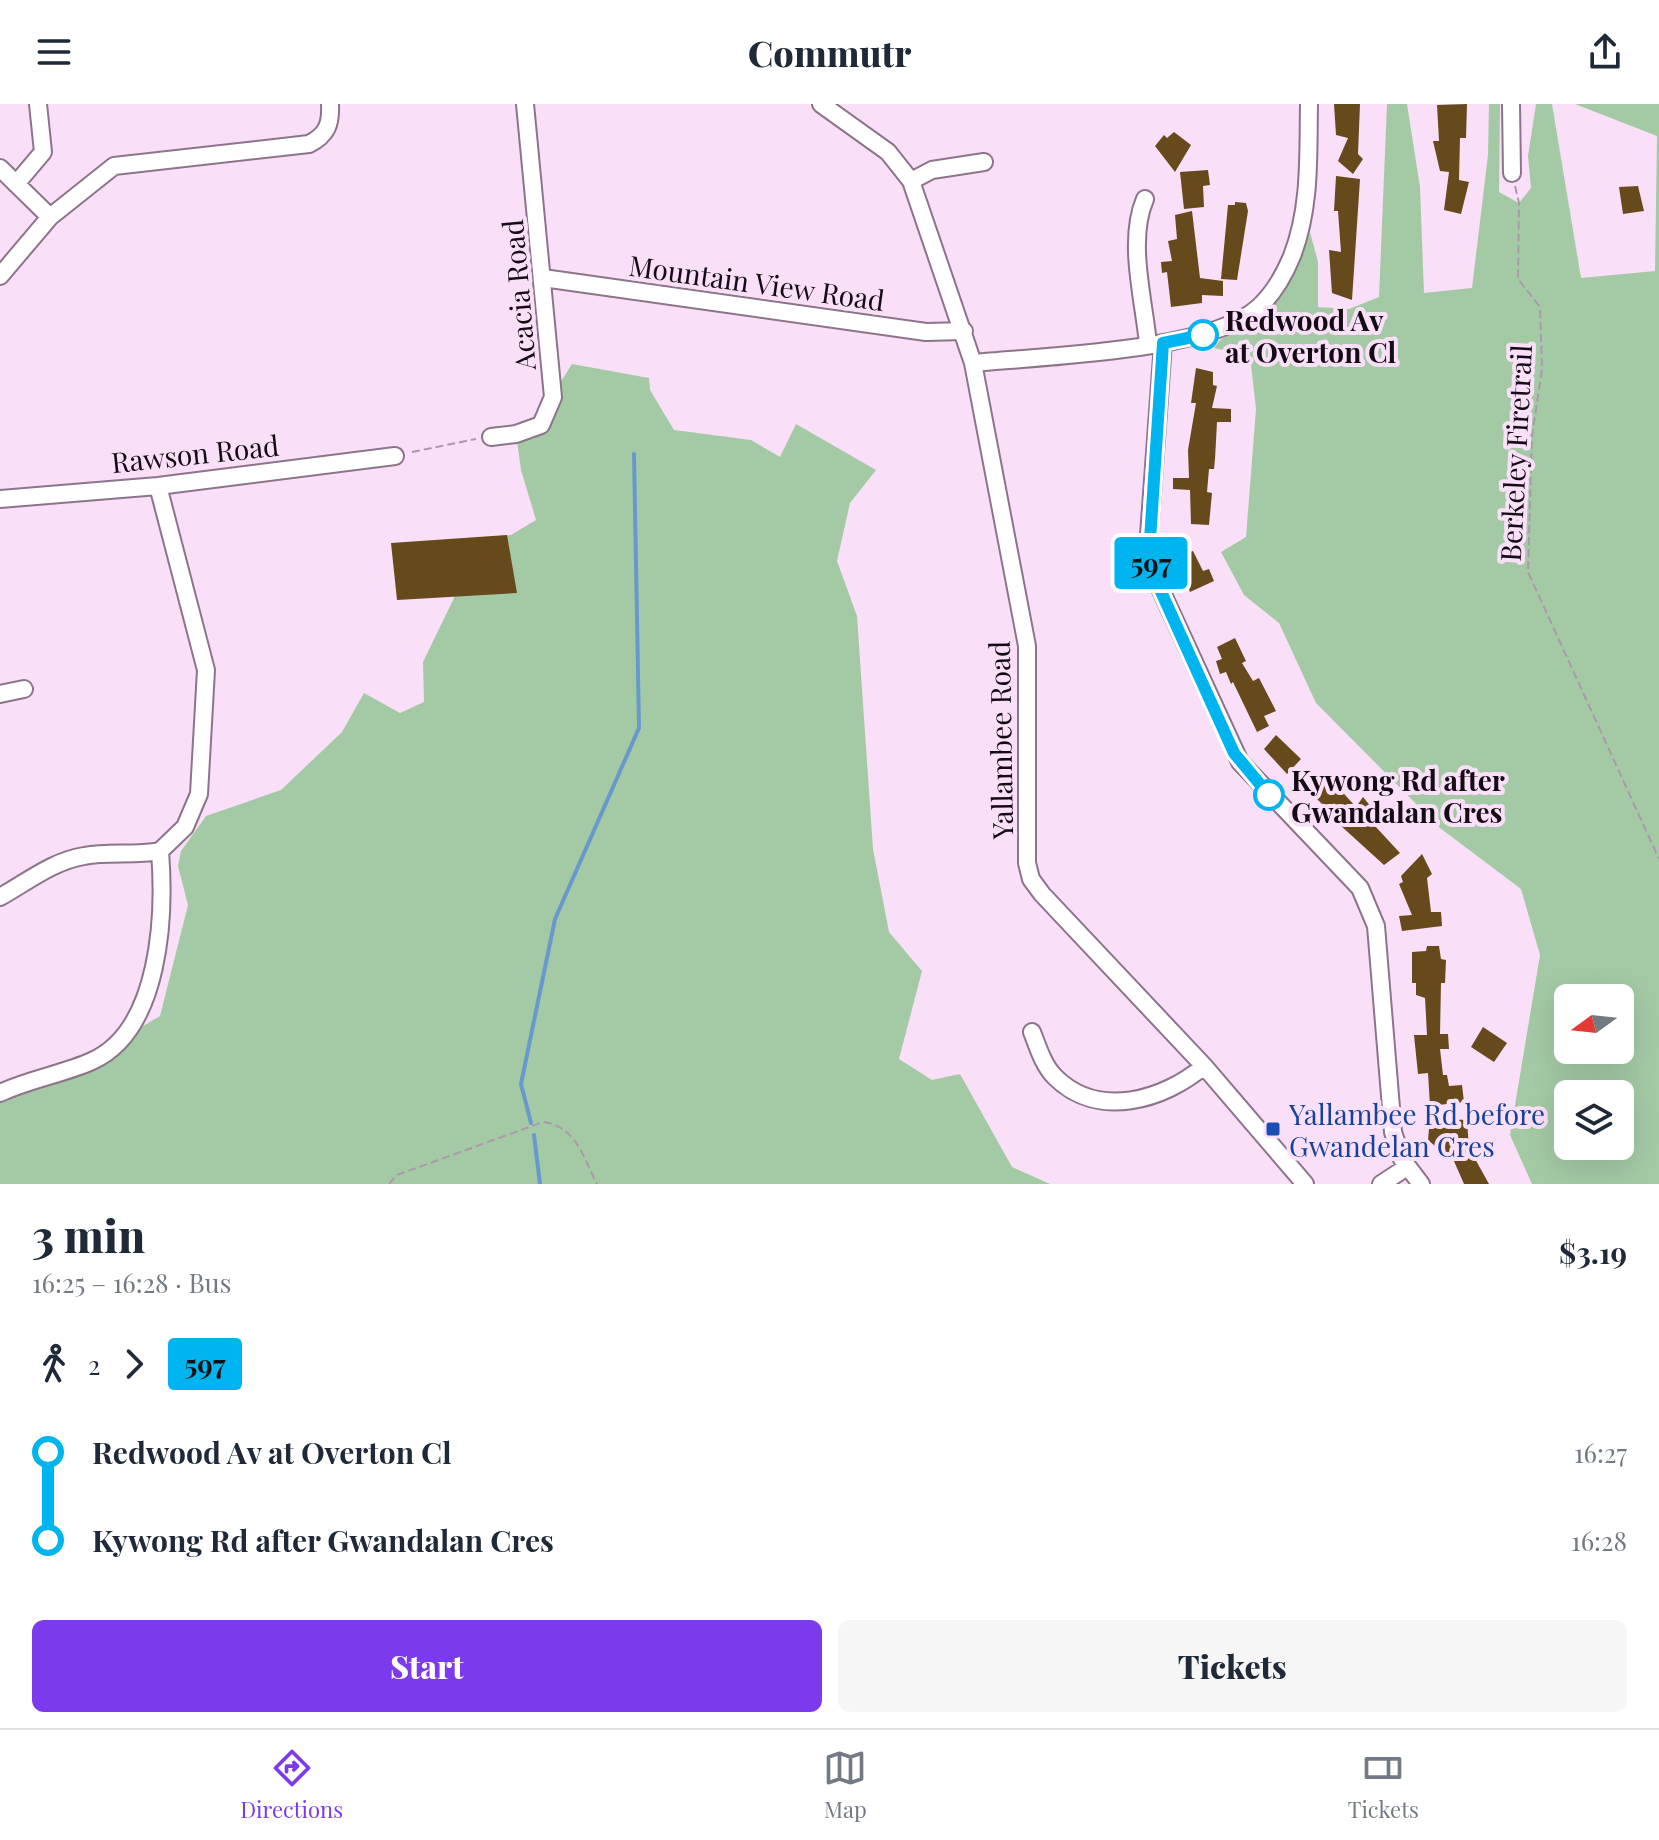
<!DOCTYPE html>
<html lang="en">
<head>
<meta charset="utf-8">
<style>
  :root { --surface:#fff; --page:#f6f6f7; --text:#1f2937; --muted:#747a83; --line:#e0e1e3; --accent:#7c3aed }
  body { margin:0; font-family:"Playfair Display",serif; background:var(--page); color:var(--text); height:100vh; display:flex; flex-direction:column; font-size:30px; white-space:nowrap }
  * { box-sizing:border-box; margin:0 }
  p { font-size:26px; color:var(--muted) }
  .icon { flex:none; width:44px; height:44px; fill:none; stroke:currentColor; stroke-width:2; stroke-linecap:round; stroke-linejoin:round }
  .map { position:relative; height:1080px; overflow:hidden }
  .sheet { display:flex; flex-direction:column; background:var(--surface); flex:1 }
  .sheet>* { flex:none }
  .badge { padding:0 16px; border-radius:6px; font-size:28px; line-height:52px }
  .needle { width:52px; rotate:255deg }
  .controls { position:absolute; left:1554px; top:880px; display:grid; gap:16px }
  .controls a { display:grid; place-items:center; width:80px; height:80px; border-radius:12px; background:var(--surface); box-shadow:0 8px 32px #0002; font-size:40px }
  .map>.badge { position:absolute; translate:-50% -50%; box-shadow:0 0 0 4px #fff }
  .legs { display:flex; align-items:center; gap:12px; height:88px; padding:0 32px; font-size:26px }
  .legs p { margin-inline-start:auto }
  .head { display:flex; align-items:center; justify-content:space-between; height:136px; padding:0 32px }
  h1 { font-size:44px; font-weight:800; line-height:60px }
  .action { display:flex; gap:16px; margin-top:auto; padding:16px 32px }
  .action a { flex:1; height:92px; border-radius:12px; background:var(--accent); color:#fff; font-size:32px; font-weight:800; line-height:92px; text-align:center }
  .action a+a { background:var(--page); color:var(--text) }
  ul { padding:0 32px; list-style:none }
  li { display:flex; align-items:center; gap:28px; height:88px; font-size:30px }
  li i { display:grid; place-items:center; width:12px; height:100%; margin:0 10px; background:currentColor }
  li i::after { content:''; width:20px; height:20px; margin:-10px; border:6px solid; border-radius:50%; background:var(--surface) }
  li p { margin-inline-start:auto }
  li:first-child i { background:linear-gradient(#0000 50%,currentColor 0) }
  li:last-child i { background:linear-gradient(currentColor 50%,#0000 0) }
  header { display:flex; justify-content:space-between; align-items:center; height:104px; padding:0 32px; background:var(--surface); font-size:36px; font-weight:800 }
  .tabs { display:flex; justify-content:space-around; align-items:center; height:112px; border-top:2px solid var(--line); background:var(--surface); font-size:22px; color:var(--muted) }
  .tabs a { display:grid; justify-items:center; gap:4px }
  .tabs .current { color:var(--accent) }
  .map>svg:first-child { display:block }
  .green { fill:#a4caa5; fill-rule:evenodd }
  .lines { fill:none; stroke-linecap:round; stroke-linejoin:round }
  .stream { stroke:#679acc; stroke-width:4 }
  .building { fill:#674a1b }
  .minor-casing { stroke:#8d748b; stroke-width:20 }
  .path { stroke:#ac98ab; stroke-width:2; stroke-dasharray:8 4; stroke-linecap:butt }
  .minor { stroke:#fff; stroke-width:16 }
  .line-1-casing { stroke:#fff; stroke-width:18 }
  .line-1 { stroke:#00b5ef; stroke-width:12 }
  .stop-1-dot { fill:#fff; stroke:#00b5ef; stroke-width:4 }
  .transit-dot { fill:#1a4fb4; stroke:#fadff8; stroke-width:3 }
  .labels { text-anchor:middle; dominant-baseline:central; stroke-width:8; stroke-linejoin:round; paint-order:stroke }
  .street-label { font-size:28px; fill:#140b14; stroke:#fadff8 }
  .stop-label { font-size:28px; font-weight:bold; fill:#140b14; stroke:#fadff8; text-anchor:start }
  .transit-label { font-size:28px; fill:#164399; stroke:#fadff8; text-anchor:start }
</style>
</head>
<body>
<header><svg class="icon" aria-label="menu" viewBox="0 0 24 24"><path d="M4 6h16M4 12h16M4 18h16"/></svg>Commutr<svg class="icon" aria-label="share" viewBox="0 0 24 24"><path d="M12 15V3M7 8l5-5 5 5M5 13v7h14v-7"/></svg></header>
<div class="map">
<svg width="1659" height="1080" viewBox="0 0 1659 1080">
  <rect width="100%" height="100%" fill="#fadff8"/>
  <path class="green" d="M1387,0H1407L1420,83L1424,189L1472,184L1488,51L1489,0H1500L1499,88L1519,99L1531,84L1528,52L1536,0H1552L1581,174L1655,167L1657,32L1575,0H1659V1080H1532L1510,1031L1540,851L1521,785L1440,724L1316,599L1279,519L1244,491L1221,448L1246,433L1256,305L1250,252L1214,244L1220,236C1275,200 1289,194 1310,128L1318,158V203L1349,205L1379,193ZM1568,894H1620V946H1568ZM1568,990H1620V1042H1568Z
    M572,260L649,274L650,286L674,326L751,336L780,353L796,320L876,366L850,399L837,457L857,512L873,745L889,828L922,867L899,955L932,976L960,970L1012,1063L1050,1080H0V989L123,934L160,912L188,801L178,762L181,747L206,712L281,686L342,628L364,589L400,609L424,598L423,558L454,494L459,436L511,431L536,416L521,366L516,330L530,326Z"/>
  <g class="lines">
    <path class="stream" d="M531,1019L521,980L555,815L639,624L634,350
      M534,1031L540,1080"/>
  </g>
  <path class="building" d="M1334,0H1360L1358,50L1363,55L1353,70L1338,57L1348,34L1336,31Z
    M1467,0L1466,34H1460L1459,76L1469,78L1461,110L1444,106L1449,68L1440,67L1433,37H1439L1437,1Z
    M1174,28L1191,41L1175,68L1155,42L1164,31L1167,34Z
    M1208,66L1210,81L1203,82L1204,103L1184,105L1180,68Z
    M1336,72L1360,75L1352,196L1332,189L1329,146L1341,148L1338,107H1334Z
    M1638,82L1644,107L1623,110L1619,83Z
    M1235,98L1246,99L1248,107L1237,176L1221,175L1228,101H1235Z
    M1192,107L1200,174L1223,177V192L1202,191V199L1171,203L1167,168L1162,169L1161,158L1172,157L1168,137L1177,135L1175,111Z
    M1196,264L1213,268V281L1217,282L1212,304L1231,305V318H1217L1215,355L1214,365H1209L1207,388L1212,389L1209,421L1191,420L1190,386L1173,385V374H1189L1188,346L1196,299H1191Z
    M507,431L517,489L397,496L391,439Z
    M1193,447L1203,467L1209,465L1214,477L1190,488L1177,452Z
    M1235,534L1246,557L1242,559L1253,577L1259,574L1276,607L1264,612L1269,622L1257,628L1233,578L1231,580L1226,568L1220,570L1216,557L1222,555L1217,543Z
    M1276,631L1301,655L1287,670L1264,645Z
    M1325,669L1356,703L1363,693L1381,715L1375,722L1400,749L1384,761L1329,711L1331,709L1308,686Z
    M1422,750L1432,770L1427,774L1431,808H1441L1442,822L1402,827L1399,812L1412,811L1399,780L1403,778L1401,772Z
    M1427,842H1439L1441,855L1446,856L1445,879H1441L1440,930H1448L1449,945H1440L1443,971H1447L1449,982L1462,981L1464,998L1430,1002L1428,969L1418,970L1414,931H1427L1425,894L1416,891V879H1412V848L1426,847Z
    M1483,923L1507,939L1494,958L1471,943Z
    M1430,1014L1467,1016L1469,1044L1489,1080H1464L1450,1048H1442L1428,1036Z"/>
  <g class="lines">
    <defs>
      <path id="minor" d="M821,0L888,48L911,77L973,259L1027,542V759L1031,775L1042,790L1204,962L1305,1080
        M1511,0L1512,69
        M0,64L50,113
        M911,77L932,66L984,58
        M16,80L43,48L38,0
        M1145,95C1127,137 1144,196 1148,240
        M0,172L50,113L114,62L309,40C327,31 331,20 330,0
        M543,174L926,228L964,227
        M1163,239L1149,431L1154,471L1240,658L1360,784L1376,822L1393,1028L1402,1055L1421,1080
        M973,259C1042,252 1210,248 1259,203C1273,190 1285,169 1292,152C1311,103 1308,51 1309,0
        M491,333L516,330L541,321L553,293L525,0
        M0,395L158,382L395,352
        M0,590L24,585
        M0,793C27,778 53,757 84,752C109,747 134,752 160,747
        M1032,928C1038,943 1043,961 1055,973C1098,1016 1164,996 1204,962
        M0,989C30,975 63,970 92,957C161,926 165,810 160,747L185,723L199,690L206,566L158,382
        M1381,1080L1407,1063"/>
    </defs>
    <use href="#minor" class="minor-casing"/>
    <path class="path" d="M1515,82L1519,99L1518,175L1540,203L1542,265L1532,332L1528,468L1659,755
      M412,348L476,335
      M389,1080L397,1071L543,1018C576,1022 583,1053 597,1080"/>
    <use href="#minor" class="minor"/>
  </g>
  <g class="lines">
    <defs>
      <path id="line-1" d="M1203,231L1163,239L1149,451L1158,481L1234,649L1269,691"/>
    </defs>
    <use href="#line-1" class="line-1-casing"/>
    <use href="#line-1" class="line-1"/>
  </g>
  <g class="stop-1-dot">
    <circle cx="1203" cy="231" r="14"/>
    <circle cx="1269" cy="691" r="14"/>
  </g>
  <rect class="transit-dot" x="1265" y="1017" width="16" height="16" rx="4"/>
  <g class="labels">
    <g class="street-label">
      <text transform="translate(757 178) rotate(8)">Mountain View Road</text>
      <text transform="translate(518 191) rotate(-95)">Acacia Road</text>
      <text transform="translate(195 349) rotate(-6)">Rawson Road</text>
      <text transform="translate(1515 349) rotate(-87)">Berkeley Firetrail</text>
      <text transform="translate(1000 636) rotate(-91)">Yallambee Road</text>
    </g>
    <g class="stop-label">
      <text x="1225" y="215">Redwood Av<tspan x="1225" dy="32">at Overton Cl</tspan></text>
      <text x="1291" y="675">Kywong Rd after<tspan x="1291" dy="32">Gwandalan Cres</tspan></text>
    </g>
    <g class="transit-label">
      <text x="1289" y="1009">Yallambee Rd before<tspan x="1289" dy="32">Gwandelan Cres</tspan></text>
    </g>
  </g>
</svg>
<div class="controls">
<a><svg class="needle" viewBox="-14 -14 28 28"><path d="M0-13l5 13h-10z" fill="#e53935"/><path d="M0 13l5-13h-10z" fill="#747a83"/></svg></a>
<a><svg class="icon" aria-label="layers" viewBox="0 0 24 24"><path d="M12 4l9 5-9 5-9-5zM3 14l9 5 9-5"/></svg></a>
</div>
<b class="badge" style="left:1151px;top:459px;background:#00b5ef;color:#111">597</b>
</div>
<section class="sheet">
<div class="head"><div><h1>3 min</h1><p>16:25 – 16:28 · Bus</p></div><b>$3.19</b></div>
<div class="legs"><svg class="icon" aria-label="walk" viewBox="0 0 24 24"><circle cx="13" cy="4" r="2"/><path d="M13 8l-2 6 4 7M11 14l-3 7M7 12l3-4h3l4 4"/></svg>2<svg class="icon" aria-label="forward" viewBox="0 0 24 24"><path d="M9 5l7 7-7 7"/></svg><b class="badge" style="background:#00b5ef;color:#111">597</b></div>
<ul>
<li><i style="color:#00b5ef"></i><b>Redwood Av at Overton Cl</b><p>16:27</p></li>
<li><i style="color:#00b5ef"></i><b>Kywong Rd after Gwandalan Cres</b><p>16:28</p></li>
</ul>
<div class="action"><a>Start</a><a>Tickets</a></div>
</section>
<nav class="tabs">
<a class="current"><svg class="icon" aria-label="directions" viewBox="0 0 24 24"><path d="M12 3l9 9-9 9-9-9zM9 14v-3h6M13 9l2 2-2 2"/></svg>Directions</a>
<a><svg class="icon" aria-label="map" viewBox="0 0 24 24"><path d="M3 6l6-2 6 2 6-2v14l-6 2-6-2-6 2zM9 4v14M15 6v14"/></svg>Map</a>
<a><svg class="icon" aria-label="tickets" viewBox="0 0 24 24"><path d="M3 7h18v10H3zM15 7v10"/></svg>Tickets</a>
</nav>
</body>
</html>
